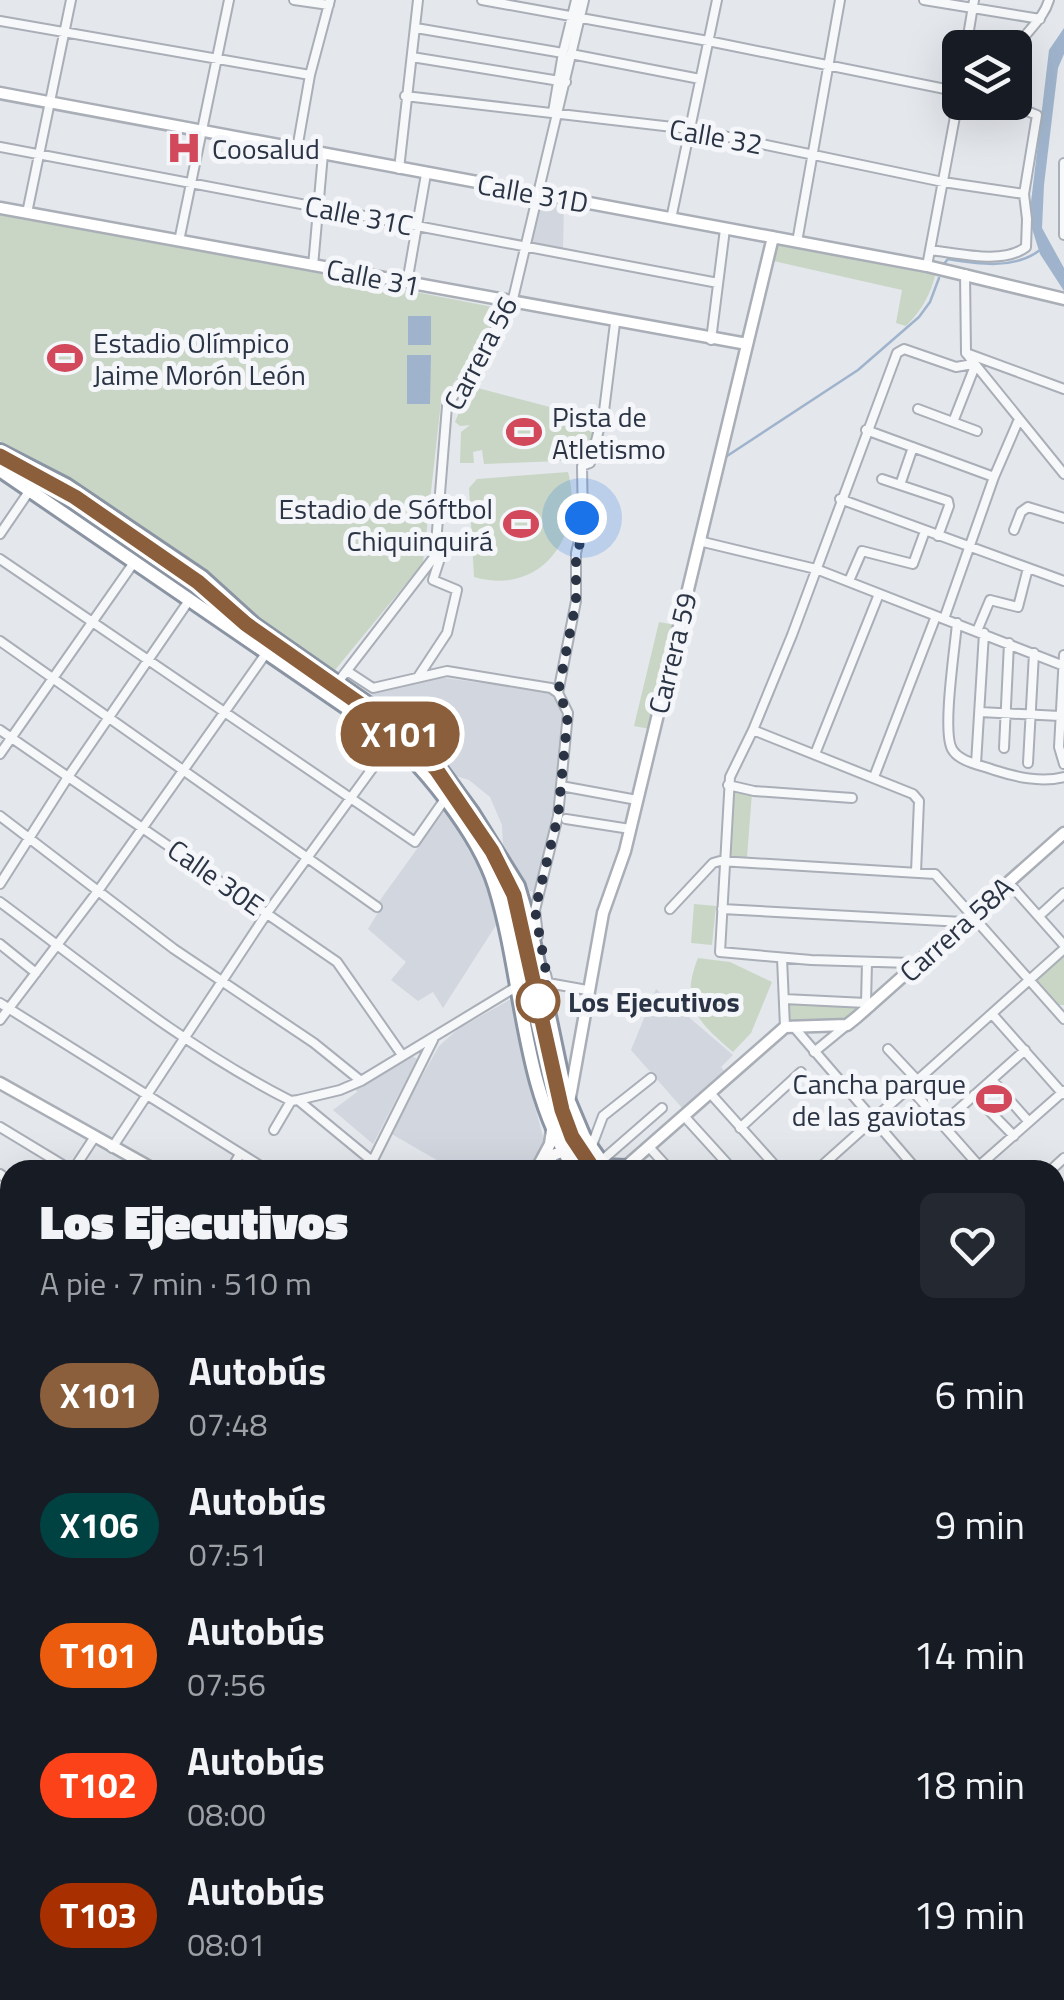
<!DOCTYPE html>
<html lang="es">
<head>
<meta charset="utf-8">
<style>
  :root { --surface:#171b24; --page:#242831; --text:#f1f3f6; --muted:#9ea1a6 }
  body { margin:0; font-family:"Titillium Web",sans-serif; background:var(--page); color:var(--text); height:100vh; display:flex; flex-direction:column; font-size:38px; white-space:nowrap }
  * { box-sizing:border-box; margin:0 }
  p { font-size:32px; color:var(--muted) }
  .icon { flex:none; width:55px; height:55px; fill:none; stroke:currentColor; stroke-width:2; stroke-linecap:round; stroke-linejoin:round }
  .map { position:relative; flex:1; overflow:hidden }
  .details { position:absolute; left:0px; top:1160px; width:1065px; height:840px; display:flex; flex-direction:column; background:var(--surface); border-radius:30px 30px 0 0; box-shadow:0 10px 40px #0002 }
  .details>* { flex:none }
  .badge { padding:0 20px; border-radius:32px; font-size:35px; line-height:65px }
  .fabs { position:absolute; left:942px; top:30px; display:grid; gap:20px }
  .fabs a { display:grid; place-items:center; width:90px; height:90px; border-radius:15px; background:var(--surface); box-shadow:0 10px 40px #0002; font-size:50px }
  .you { position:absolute; width:50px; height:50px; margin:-25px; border:8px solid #fff; border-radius:50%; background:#1a73e8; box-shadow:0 0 0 15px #1a73e833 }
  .map>.badge { position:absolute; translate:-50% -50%; box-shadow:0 0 0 5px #fff }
  .round { display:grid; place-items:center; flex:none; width:105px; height:105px; border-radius:15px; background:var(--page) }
  .overview { display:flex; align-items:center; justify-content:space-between; height:170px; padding:0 40px }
  h1 { font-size:48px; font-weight:800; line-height:75px }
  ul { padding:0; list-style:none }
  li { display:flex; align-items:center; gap:30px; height:130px; padding:0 40px }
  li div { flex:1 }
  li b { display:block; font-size:38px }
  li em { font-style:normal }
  li .badge { min-width:110px; font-weight:700; text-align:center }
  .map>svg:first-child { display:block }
  .built { fill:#d2d6de }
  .green { fill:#c9d6c5 }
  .water { fill:#9fb4cc }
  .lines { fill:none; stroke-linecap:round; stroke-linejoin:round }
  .stream { stroke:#9fb4cc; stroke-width:2.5 }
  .street-casing { stroke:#a9aeb7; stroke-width:12 }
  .secondary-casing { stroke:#a9aeb7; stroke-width:15 }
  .primary-casing { stroke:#a3abb8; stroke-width:16 }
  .highway-casing { stroke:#8b94a3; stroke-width:18 }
  .street { stroke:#f7f8fa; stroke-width:8 }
  .secondary { stroke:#fff; stroke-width:10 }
  .primary { stroke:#fff; stroke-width:11 }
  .highway { stroke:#fff; stroke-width:12 }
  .line-casing { stroke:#fff; stroke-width:22 }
  .line { stroke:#8b5e3c; stroke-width:15 }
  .walk { stroke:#2b3445; stroke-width:10; stroke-dasharray:0 18 }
  .stop-dot { fill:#fff; stroke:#8b5e3c; stroke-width:5 }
  .labels { text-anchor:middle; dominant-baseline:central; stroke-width:10; stroke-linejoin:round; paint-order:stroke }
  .street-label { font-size:28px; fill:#2b3445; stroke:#f4f6f9 }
  .poi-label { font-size:28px; fill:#2b3445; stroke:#f4f6f9; text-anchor:start }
  .stop-label { font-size:28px; font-weight:bold; fill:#2b3445; stroke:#f4f6f9; text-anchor:start }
</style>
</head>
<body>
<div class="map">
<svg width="1064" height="2000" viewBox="0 0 1064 2000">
  <rect width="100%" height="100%" fill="#e4e7ec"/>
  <path class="built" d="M541,200L564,205L563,248L532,242Z
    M438,677L553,693L565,714L554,803L536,892L526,891L503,847L502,825L490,797L469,780L453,775L415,731L372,695L374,691Z
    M445,810L488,883L498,922L443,1008L433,992L418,1001L391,980L406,962L368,929L382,906L378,903Z
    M656,989L733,1055L721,1067L726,1073L683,1109L631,1050Z
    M511,999L528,1081L544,1140L530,1170H454L390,1133L439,1046L458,1029Z
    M410,1055L417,1059L373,1144L333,1110L357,1092L355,1088Z
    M197,1990H289L291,2000H199Z"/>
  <path class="green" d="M0,211L503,309L441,402L423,563L335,670L263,622L216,578L78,483L0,441Z
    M774,241L936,272C931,294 922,310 906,326L896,323L902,290L769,260Z
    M470,386L599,420L588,460L484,464L482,450L473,452L474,463H460L461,432L470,425L460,426L455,422Z
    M568,472C585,534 542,597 474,577L469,488L477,479Z
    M659,622L675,625L650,729L634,726Z
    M731,791L752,793L747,857L732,856L728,851Z
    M500,871L514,899L532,983L525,985Z
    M694,904L716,906L712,945L691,943Z
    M1064,955V1005H1059L1036,980Z
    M698,958L730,962L772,982L751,1033L733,1052C699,1023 679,1005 698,958Z
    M787,1000L865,1004L845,1021L787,1020Z
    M98,1990H134L143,2000H12Z"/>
  <path class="water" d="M1064,28V54L1058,68L1044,185L1042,228L1064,268V291L1040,254L1029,219L1049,50Z
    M408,316H431V345H408Z
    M407,355H431L430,404H407Z"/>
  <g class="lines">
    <path class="stream" d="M943,265L948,259C978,264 1014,270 1040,250
      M724,458L858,370L919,317L930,302L939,278
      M1055,1201H1064"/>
    <defs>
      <path id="street" d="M294,0L329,5
        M482,0L708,41L960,92
        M924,0L1040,19
        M0,21L310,75
        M416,28L563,53
        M966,48L974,0
        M1015,51C1024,32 1043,21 1049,0
        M571,54L700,79
        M412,57L566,82
        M405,96L690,129L943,182L1024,194
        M556,115L553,112L563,53L576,0
        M0,147L718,283
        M297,149L310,75L330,0
        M1064,163V235
        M399,169L418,0
        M27,213L71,0
        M671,219L717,0
        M179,241L229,0
        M797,242L840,0
        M930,250C958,253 1003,265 1026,247L1027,219L1024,194L1037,115L1004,102
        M313,266L323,154
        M927,266L960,90
        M965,274L966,353L1064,474
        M407,283L426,174
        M711,340L725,229
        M966,353L1064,389
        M918,409L977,431
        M953,422L975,366
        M866,430L994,477
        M882,479L948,501L949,506L938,536
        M900,485L913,447
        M840,499L1064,581
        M1014,530L1021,512L1028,507L1064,518
        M0,534L30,490
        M699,541L816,569L1064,666
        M0,559L415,842L445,799
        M849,581L862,551L913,564L925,531
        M944,619L994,477L1019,419
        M957,623C955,648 942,731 952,749C959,762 981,765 994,770C1016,777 1041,783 1064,777
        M977,631L990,600L1018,607L1028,568
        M0,641L377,907
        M1064,655L1059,747L1064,764
        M347,671L373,688L447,671L551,688L558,693L568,713L558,816L535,910L538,936
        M418,677L447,633L457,590L433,580L444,546
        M338,682L435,556L447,406L512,303L584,0
        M558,693L576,601V553L583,524L582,466L590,463L604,411L615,323
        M980,712L1060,716
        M0,730L337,962L402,1055
        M753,730L913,794L919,801L916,872
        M1004,748L1009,643
        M0,754L135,561
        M815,754L879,594
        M1028,763L1034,653
        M976,764L984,633
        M874,777L936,616
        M728,785L754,791L852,798
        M561,786L637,800
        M0,816L174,949L314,1043L361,1081
        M566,819L630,829
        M1008,882L1064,945
        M0,884L68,777L190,599
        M0,902C94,972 186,1048 291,1101L298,1100L372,1161
        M670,909L713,863L720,861L935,874L1064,1019
        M722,909L963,922
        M1039,916L1064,893
        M0,944L36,973
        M782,958L785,1027
        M914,967L911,963L811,960L720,952L730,777L753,730L792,635L897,353L904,349L956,367L973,364
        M546,974L548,983L587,990
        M784,999L866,1003L870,1007
        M0,1003L267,1170
        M866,1003L867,962
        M993,1015L1063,1094
        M0,1020L98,891L267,652
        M793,1026L917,1170
        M888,1049L918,1081
        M814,1052L847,1025
        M992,1080L1029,1122
        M910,1088L980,1167
        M710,1093L779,1170
        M974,1095L1014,1136
        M298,1100L340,1090L361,1081L516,987
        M684,1116L733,1170
        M942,1124L1025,1050
        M0,1127L71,1170
        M740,1128L801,1072
        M274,1130L291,1101
        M649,1147L670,1170
        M112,1148L267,913L393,740
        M591,1148L603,1116L651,1078
        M600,1162L662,1108
        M979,1166L1064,1091
        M73,1170L94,1138
        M231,1170L240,1154
        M368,1170L433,1040
        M817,1170L1064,949
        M1051,1170L1064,1158
        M0,1174L10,1181
        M1055,1251H1064
        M0,1325L10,1289
        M1055,1362H1064
        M1055,1440L1064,1441
        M0,1478L10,1481
        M0,1537L10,1540
        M1055,1551L1064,1556
        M1055,1604L1064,1608
        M1055,1631L1064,1614
        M0,1647L10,1650
        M0,1762L4,1763L10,1743
        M1055,1808L1064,1810
        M0,1814L10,1812
        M0,1847L10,1845
        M1055,1864L1064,1829
        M0,1880L10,1879
        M0,1915L10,1913
        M25,1990L29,1995L57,1990
        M140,1990L148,2000
        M310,1990L312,2000
        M515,1990L517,2000
        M566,1990L568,2000
        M862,1990L864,2000
        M1054,2000L1064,1959"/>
      <path id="secondary" d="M0,93L927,266L1064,299
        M0,208L747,344
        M0,1083L155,1170
        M570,1097L603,913L625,851L773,237
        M536,1170L550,1144L552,1130
        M544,1170L553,1155L564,1151
        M622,1170L785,1027L847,1025L857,1017L1064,833
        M1055,1678L1064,1683"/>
      <path id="primary" d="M1055,1908L1064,1905
        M1055,1920L1064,1917
        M613,2000L668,1990
        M690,2000L740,1990"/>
      <path id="highway" d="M0,451L66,485L202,577L255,625L394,722L434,760L472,812L518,886L531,930L565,1092L584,1137L607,1170
        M0,470L378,729C421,760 479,835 495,886C524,980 520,1085 575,1170
        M603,1166L626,1167
        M1055,1519L1064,1520
        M1055,1536H1064"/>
    </defs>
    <use href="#street" class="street-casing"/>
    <use href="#secondary" class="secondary-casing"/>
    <use href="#primary" class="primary-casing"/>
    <use href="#highway" class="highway-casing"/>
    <use href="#street" class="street"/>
    <use href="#secondary" class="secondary"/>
    <use href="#primary" class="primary"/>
    <use href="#highway" class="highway"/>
  </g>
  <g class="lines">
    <defs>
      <path id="line" d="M0,456L75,497L198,582L246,624L390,725L436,769L492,851L514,895L562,1110L572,1137L594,1170"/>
    </defs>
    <use href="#line" class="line-casing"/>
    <use href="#line" class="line"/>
    <path class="walk" d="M538,1001L548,983L535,910L558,816L568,713L558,693L576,602V553L581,541L582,518"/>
  </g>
  <defs>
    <symbol id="hospital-bare" viewBox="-9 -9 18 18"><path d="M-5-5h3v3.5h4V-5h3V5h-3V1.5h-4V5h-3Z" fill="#d1495b" stroke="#f4f6f9" stroke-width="2.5" paint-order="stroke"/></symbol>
    <symbol id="stadium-bare" viewBox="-9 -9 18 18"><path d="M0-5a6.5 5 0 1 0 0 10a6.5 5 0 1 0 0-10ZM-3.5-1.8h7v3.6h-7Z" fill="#d1495b" stroke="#f4f6f9" stroke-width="2.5" paint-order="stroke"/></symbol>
  </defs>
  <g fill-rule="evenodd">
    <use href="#hospital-bare" x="159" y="123" width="50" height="50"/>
    <use href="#stadium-bare" x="40" y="333" width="50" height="50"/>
    <use href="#stadium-bare" x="499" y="407" width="50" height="50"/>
    <use href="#stadium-bare" x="496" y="499" width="50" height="50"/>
    <use href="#stadium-bare" x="969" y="1074" width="50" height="50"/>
  </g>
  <circle class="stop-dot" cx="538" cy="1001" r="20"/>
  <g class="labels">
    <g class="street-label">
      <text transform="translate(716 136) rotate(10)">Calle 32</text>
      <text transform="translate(533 193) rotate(10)">Calle 31D</text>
      <text transform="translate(359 215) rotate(11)">Calle 31C</text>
      <text transform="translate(373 277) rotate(11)">Calle 31</text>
      <text transform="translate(480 353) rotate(-62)">Carrera 56</text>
      <text transform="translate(672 653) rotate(-76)">Carrera 59</text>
      <text transform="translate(216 877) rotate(35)">Calle 30E</text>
      <text transform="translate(956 929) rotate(-42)">Carrera 58A</text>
    </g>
    <g class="poi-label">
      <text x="212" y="148">Coosalud</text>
      <text x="93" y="342">Estadio Olímpico<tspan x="93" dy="32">Jaime Morón León</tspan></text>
      <text x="552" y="416">Pista de<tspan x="552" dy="32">Atletismo</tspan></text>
      <text x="493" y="508" text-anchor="end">Estadio de Sóftbol<tspan x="493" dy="32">Chiquinquirá</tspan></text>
      <text x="966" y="1083" text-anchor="end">Cancha parque<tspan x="966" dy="32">de las gaviotas</tspan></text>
    </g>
    <g class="stop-label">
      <text x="568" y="1001">Los Ejecutivos</text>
    </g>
  </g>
</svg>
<div class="fabs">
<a><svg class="icon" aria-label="layers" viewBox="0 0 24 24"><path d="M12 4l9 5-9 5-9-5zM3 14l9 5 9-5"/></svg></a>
</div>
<div class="you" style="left:582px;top:518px"></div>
<b class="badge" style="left:400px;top:734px;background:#8b5e3c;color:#fff">X101</b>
<section class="details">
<div class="overview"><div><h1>Los Ejecutivos</h1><p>A pie · 7 min · 510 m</p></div><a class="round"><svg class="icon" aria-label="heart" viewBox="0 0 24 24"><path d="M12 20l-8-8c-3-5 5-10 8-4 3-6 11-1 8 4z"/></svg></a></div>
<ul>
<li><span class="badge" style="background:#8b5e3c;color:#fff">X101</span><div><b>Autobús</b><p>07:48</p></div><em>6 min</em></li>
<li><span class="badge" style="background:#004242;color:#fff">X106</span><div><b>Autobús</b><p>07:51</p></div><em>9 min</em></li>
<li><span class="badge" style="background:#ec5c0e;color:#fff">T101</span><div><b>Autobús</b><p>07:56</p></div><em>14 min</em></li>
<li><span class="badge" style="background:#fb4218;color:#fff">T102</span><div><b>Autobús</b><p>08:00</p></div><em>18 min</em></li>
<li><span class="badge" style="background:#a83000;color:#fff">T103</span><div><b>Autobús</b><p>08:01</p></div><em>19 min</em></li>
</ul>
</section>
</div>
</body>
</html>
